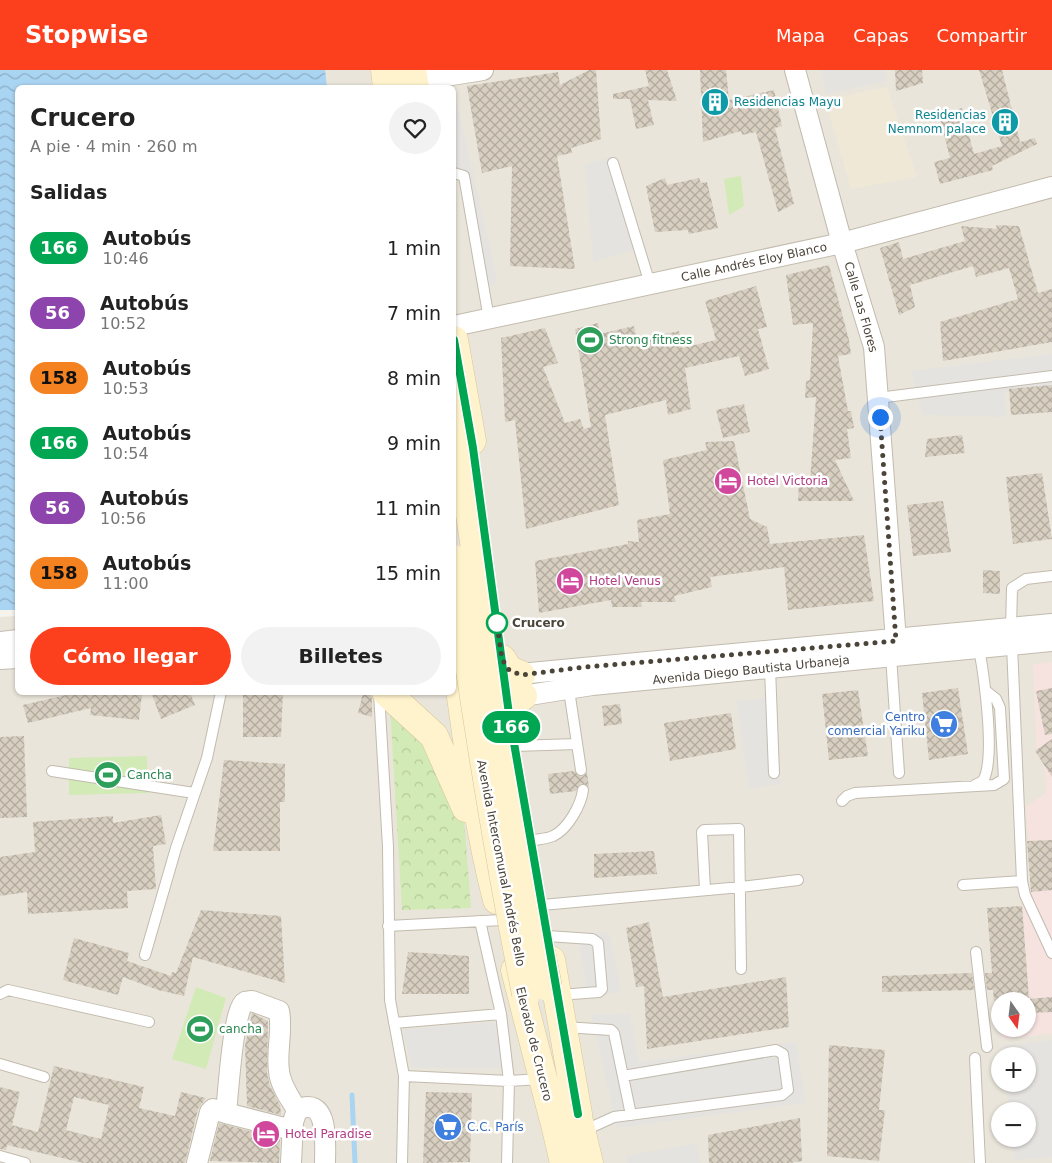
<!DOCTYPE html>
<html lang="es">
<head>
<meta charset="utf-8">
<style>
  :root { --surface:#fff; --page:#f2f2f2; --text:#222; --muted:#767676; --accent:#fc3f1d }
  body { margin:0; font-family:"DejaVu Sans",sans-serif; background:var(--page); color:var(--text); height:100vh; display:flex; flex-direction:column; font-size:19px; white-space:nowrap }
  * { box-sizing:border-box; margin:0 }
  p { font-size:16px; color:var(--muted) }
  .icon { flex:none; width:28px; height:28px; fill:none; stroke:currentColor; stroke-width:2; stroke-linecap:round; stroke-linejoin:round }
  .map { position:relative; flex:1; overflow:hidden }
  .drawer { position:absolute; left:15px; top:15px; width:441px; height:610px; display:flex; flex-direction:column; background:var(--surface); border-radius:8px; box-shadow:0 1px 4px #0004 }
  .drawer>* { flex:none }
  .badge { padding:0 10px; border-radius:16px; font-size:18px; line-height:32px }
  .needle { width:32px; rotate:166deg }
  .fabs { position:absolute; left:991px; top:922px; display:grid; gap:10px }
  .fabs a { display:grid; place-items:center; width:45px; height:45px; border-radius:50%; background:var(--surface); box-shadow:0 1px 4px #0004; font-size:25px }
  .you { position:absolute; width:25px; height:25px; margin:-12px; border:4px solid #fff; border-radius:50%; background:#1a73e8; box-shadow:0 0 0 8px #1a73e833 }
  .map>.badge { position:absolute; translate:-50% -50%; box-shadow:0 0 0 2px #fff }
  h2 { padding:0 15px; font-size:19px; line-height:45px }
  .round { display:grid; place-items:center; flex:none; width:52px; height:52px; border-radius:26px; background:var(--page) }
  .headline { display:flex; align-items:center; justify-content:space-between; height:85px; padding:0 15px }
  h1 { font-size:24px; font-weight:700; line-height:38px }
  .action { display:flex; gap:10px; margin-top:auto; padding:10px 15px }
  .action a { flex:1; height:58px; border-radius:30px; background:var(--accent); color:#fff; font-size:20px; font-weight:700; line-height:58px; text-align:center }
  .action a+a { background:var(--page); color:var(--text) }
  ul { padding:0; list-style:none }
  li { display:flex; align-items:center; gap:15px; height:65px; padding:0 15px }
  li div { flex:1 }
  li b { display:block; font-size:19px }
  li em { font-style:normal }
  li .badge { min-width:55px; font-weight:700; text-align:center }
  header { display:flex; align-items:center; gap:30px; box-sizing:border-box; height:70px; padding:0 25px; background:var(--accent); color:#fff }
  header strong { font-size:24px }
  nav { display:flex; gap:28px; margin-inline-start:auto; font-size:18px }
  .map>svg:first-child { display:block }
  .residential { fill:#eae5da; fill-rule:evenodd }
  .education { fill:#efe8d6 }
  .medical { fill:#f6e3e0 }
  .forest { fill:url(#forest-crowns) }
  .pitch { fill:#d2eab5 }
  .parking { fill:#e5e3e0 }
  .water { fill:url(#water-waves) }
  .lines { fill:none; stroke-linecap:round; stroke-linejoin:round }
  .stream { stroke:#a9d4f2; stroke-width:5 }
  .building { fill:url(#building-cross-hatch); fill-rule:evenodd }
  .lane-casing { stroke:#c2bbae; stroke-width:12 }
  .street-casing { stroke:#c2bbae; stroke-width:22 }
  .secondary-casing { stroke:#d6c79b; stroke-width:29 }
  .lane { stroke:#fff; stroke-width:10 }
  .street { stroke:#fff; stroke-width:20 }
  .secondary { stroke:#fff3cd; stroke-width:28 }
  .secondary-bridge-casing { stroke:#d6c79b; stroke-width:29; stroke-linecap:butt }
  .secondary-bridge { stroke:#fff3cd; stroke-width:28 }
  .line-casing { stroke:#fff; stroke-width:11 }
  .line { stroke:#00a651; stroke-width:8 }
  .walk { stroke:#4b4439; stroke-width:5; stroke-dasharray:0 9 }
  .stop-dot { fill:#fff; stroke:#00a651; stroke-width:2.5 }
  .labels { text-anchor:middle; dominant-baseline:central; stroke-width:5; stroke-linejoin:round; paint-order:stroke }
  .culture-label { font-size:12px; fill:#0d838f; stroke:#fff; text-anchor:start }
  .street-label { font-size:12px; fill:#4b4439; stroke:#fff }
  .leisure-label { font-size:12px; fill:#27864d; stroke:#fff; text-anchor:start }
  .hotel-label { font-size:12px; fill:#b23c85; stroke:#fff; text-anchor:start }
  .stop-label { font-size:12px; font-weight:bold; fill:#4b4439; stroke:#fff; text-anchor:start }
  .shop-label { font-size:12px; fill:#366cbe; stroke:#fff; text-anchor:end }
</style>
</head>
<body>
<header>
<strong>Stopwise</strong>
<nav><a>Mapa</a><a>Capas</a><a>Compartir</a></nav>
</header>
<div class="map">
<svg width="1052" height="1093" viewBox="0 0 1052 1093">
  <defs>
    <pattern id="forest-crowns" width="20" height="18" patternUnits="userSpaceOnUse" patternTransform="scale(1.25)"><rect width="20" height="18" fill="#d2eab5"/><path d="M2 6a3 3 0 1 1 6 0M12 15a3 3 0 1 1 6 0" fill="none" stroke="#b6ca9c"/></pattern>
    <pattern id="water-waves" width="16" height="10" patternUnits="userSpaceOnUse" patternTransform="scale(1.25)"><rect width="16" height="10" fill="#a9d4f2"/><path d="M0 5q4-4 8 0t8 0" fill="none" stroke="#8caec5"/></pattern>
    <pattern id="building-cross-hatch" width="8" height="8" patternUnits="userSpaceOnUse" patternTransform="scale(1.25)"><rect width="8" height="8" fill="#d8cfc1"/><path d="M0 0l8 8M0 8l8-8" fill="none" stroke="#b1aa9e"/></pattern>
  </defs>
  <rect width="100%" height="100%" fill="#f6f3ec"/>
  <path class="residential" d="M316,0H1052V1093H0V547L17,546L18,622H454V18L318,17ZM1000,931H1028V959H1000ZM1000,986H1028V1014H1000ZM1000,1041H1028V1069H1000Z"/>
  <path class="education" d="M887,17L917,107L851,119L825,30Z"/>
  <path class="medical" d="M1052,592V964L1001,969L997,943H1000V959H1028L1029,941L1022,829L1032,828L1026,737L1046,723L1044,692L1037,686L1033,594Z"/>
  <path class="forest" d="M390,636L429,669L464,748L471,838L402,840Z"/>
  <path class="pitch" d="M741,106L744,136L729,145L724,109Z
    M147,686L148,723L69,725V688Z
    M196,917L226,928L206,999L172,989Z"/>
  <path class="parking" d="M821,0H884L887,11L826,24Z
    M457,32L498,213L482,217L454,86V33Z
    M616,85L642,178L593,192L585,95Z
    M1052,284V318L1005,322L1006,347L922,345L911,301Z
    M772,627L781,714L749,719L736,631Z
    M609,862L621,921L588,929L578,864Z
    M630,943L639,992L796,972L806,1033L617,1058L591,944Z
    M494,952L504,998H412L403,959Z
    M1052,970V1087L1014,1090L1012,1069H1028V1041H1009L1006,1014H1028V986H1004L1003,976Z
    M696,1073L701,1093H627L626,1086Z"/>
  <path class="water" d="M0,0H325L327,17L18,18V540H0Z"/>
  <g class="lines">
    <path class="stream" d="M352,1025L355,1093"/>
  </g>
  <path class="building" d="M589,0H596L601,69L571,78L572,83L557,86L575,199L510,196L512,96L482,103L467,16L558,2L560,15Z
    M645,0H667L677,31L648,30L654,55L636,59L630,29H613V24L649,16Z
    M700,0H726L729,30L774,20L782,56L775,58L794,134L778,142L756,62L742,65L741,61L703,72Z
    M895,0H922L923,13L896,21Z
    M979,0H1002L1020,72L1035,68L1037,74L992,96L993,100L940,114L934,92L950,88L939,45L962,38L974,84L1002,76Z
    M665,108L667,115L699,108L701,113L707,112L718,158L689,164L688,160L655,162L646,116Z
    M996,155L1019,156L1038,223L1052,219V272L943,291L940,252L1018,229L1009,198L976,207L973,196L910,215L915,237L899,245L880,178L899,172L903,189L965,171L961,156L997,159Z
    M829,195L849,270L851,284L838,286L848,341H851L854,358L847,359L851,388L835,390L854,431H798L799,413L810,412L816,327L805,328L806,311L810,310L813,253L793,255L786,205Z
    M756,216L767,257L758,259L769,299L745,306L739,286L685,298L691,339L668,345L666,330L605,345L619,435L526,459L515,350L505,352L501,268L545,258L558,293L543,297L565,353L580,349L584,359L591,357L575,259L598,253L600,264L634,256L637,270L679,261L682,278L716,270L705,231Z
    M1052,315V342L1011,345L1009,319Z
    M744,334L750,362L723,368L716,340Z
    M962,365L965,383L925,387L927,369Z
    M734,371L750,449L767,457L770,474L864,465L874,531L788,540L784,497L710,507L712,517L674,526L676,532H641L642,537H612L611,530L539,543L535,491L628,474V471L639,472L637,450L670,444L663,390L707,380L705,372Z
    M1042,403L1052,469L1013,474L1006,407Z
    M943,431L951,482L913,486L907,435Z
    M983,500L1000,501V524L983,523Z
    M958,618L968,684L929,690L922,623Z
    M1052,618V664L1045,665L1036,621Z
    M858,620L868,686L829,690L822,624Z
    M79,622L142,624L139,650L90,645L91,638L28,653L23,635Z
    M151,622H190L195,635L161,649Z
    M243,622H283L281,667H243Z
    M363,623L371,625L372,629V647L358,643Z
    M620,634L622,654L604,656L602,636Z
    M731,643L736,679L670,691L664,653Z
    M24,666L27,747L0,748V667Z
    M1052,669V707L1035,681Z
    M224,690L285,694V732H280V781H213Z
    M574,701L582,707L587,703L589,717L581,713L576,721L550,724L548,704Z
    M161,745L166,774L153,776L156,819L127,821L128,838L28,844L27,822L0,826V787L35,782L33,752L113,746V753Z
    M1052,770V820L1031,822L1027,771Z
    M654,781L657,804L594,808V784Z
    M1022,836L1029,929L1052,927V942L1028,943V931H994L993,920H987L985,903H992L987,838Z
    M201,840L281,846L285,913L193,887L184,926L158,920L123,907L118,925L63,910L74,868L129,883L127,891L171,906L172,902L176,903Z
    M649,852L663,927L786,907L789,957L647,979L644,916L636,917L626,858Z
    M408,882L469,886V924H402Z
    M972,903L974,920L882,922V906Z
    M252,943L268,951L267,1003L270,1016L280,1035L281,1045L247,1036L245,976Z
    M829,975L885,980L879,1040H885L879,1091L827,1086Z
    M54,996L144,1017L139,1038L175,1046L181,1022L206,1028L198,1039L185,1093H83L7,1075L6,1080L0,1079V1017L20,1022L12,1055L38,1062ZM74,1027L109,1035L101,1069L66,1060Z
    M426,1022L472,1023L470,1092L423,1093Z
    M800,1048L802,1091L790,1093H709L708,1065Z
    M219,1053L280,1069L279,1093L210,1091Z"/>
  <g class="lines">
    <defs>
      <path id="lane" d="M613,93L650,214
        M454,103L464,106L489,249
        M878,328L1052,306
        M1011,559L1012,518L1026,509L1052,506
        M1012,575L1022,811L1025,825L1052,883
        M891,586L899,703
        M770,598L774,703
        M569,620L581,700
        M379,623L388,777L390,930L404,1006L402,1093
        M514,676L577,674
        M52,701L194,723
        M975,715L983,711C996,688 984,606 979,578
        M842,731L847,726L855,723L994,715L1004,709L1000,638L996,629L986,621
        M530,771C537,769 547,769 553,766C568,759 581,735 583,720
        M963,815L1022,811
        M705,820L702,762L704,760L739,759L741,899
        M542,835L741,817L798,810
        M480,851L501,944L509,1011L507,1093
        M388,856L502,850
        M547,866L592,869L598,873L602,919L599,922L559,925
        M976,882L987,977
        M145,885L176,778L207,688L221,622
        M0,924L8,920L149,952
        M394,953L501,944
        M564,957L611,960L614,963L631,1045
        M975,988L980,1093
        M0,994L44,1007
        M404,1006L509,1011L541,1009
        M583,1061L614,1047L782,1025L788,1020L783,984L776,980L623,1006
        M0,1086L25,1093"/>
      <path id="street" d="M795,0L842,173L874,277L896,571
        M414,11L483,0
        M454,256L842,173L1052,117
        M0,572L18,570
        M0,589L18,588
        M508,605L1052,554
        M510,625L523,626L592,615L1052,571
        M226,1043L292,1060
        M197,1093L210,1042L213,1039L226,1043C228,1026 233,938 245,932L252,931L279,941C283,961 276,981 279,1001C280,1015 290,1028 297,1040
        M291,1093L293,1052L297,1040C330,1024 325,1076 325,1093"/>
      <path id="secondary" d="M385,0L387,18
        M412,0L415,18
        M454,270L472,371
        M455,584C467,667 476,749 497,830
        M502,589L509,600L521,605
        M386,622L434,666L466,738
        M509,643L511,629L523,626
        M551,890L578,1044
        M515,900L553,1047
        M573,1026L589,1093
        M549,1028L564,1093"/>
    </defs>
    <use href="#lane" class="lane-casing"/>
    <use href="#street" class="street-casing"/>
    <use href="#secondary" class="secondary-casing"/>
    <use href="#lane" class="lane"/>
    <use href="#street" class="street"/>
    <use href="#secondary" class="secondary"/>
    <defs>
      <path id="secondary-bridge" d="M454,339L520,777L548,917
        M454,489C474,635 497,780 526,924"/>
    </defs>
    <use href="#secondary-bridge" class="secondary-bridge-casing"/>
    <use href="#secondary-bridge" class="secondary-bridge"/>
  </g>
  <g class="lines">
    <defs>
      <path id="line" d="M454,270L473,378L509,644L578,1044"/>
    </defs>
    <use href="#line" class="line-casing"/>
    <use href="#line" class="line"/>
    <path class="walk" d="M497,553L496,546L502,589L509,600L521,605L585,597L896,571L880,347"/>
  </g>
  <defs>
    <symbol id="building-disc" viewBox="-11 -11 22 22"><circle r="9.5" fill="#0f9aa8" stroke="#fff"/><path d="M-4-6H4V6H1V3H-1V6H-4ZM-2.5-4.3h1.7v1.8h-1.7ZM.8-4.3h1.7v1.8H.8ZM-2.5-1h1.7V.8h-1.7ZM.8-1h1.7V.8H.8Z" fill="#fff"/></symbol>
    <symbol id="stadium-disc" viewBox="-11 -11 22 22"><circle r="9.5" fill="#2e9e5b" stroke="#fff"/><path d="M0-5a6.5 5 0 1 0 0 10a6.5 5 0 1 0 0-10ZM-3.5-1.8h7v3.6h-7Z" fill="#fff"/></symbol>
    <symbol id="hotel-disc" viewBox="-11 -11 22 22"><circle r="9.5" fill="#d1479c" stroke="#fff"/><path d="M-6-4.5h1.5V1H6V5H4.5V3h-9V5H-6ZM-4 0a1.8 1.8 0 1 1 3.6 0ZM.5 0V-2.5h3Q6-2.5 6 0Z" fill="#fff"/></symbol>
    <symbol id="supermarket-disc" viewBox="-11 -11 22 22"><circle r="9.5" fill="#3f7fe0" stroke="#fff"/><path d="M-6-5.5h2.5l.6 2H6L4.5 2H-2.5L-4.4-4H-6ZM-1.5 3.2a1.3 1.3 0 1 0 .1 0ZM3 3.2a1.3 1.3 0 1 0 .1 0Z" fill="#fff"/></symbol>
  </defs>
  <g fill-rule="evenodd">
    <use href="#building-disc" x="699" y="16" width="32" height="32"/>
    <use href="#building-disc" x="989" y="36" width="32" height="32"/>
    <use href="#stadium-disc" x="574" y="254" width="32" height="32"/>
    <use href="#hotel-disc" x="712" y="395" width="32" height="32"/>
    <use href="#hotel-disc" x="554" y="495" width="32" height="32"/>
    <use href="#supermarket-disc" x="928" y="638" width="32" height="32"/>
    <use href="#stadium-disc" x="92" y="689" width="32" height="32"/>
    <use href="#stadium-disc" x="184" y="943" width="32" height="32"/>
    <use href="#supermarket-disc" x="432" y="1041" width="32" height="32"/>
    <use href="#hotel-disc" x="250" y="1048" width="32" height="32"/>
  </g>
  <circle class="stop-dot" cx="497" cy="553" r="10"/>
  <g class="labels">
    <g class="culture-label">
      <text x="734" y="32">Residencias Mayu</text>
      <text x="986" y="45" text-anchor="end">Residencias<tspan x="986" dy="14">Nemnom palace</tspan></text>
    </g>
    <g class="street-label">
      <text transform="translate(754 192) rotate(-12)">Calle Andrés Eloy Blanco</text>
      <text transform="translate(861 237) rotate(74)">Calle Las Flores</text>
      <text transform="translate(751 600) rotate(-6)">Avenida Diego Bautista Urbaneja</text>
      <text transform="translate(501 793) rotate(79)">Avenida Intercomunal Andrés Bello</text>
      <text transform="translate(534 974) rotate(76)">Elevado de Crucero</text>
    </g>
    <g class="leisure-label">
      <text x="609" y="270">Strong fitness</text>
      <text x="127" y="705">Cancha</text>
      <text x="219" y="959">cancha</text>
    </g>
    <g class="hotel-label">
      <text x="747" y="411">Hotel Victoria</text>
      <text x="589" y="511">Hotel Venus</text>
      <text x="285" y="1064">Hotel Paradise</text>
    </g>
    <g class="stop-label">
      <text x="512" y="553">Crucero</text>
    </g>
    <g class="shop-label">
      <text x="925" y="647">Centro<tspan x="925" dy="14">comercial Yariku</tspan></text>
      <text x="467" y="1057" text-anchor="start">C.C. París</text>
    </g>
  </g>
</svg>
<div class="fabs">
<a><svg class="needle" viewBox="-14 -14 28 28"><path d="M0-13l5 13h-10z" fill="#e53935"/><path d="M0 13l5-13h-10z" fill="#767676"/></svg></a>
<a>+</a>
<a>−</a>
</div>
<div class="you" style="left:880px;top:347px"></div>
<b class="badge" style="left:511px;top:657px;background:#00a651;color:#fff">166</b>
<section class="drawer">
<div class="headline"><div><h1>Crucero</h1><p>A pie · 4 min · 260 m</p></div><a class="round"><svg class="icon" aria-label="heart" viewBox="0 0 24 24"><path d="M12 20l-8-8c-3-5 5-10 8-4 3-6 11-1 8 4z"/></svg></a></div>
<h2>Salidas</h2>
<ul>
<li><span class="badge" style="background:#00a651;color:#fff">166</span><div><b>Autobús</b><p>10:46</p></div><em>1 min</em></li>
<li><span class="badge" style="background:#8e44ad;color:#fff">56</span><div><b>Autobús</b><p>10:52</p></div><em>7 min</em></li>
<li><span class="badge" style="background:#f58220;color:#111">158</span><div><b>Autobús</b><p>10:53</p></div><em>8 min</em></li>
<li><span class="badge" style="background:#00a651;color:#fff">166</span><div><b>Autobús</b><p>10:54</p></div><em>9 min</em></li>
<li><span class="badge" style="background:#8e44ad;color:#fff">56</span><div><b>Autobús</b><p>10:56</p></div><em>11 min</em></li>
<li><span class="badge" style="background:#f58220;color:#111">158</span><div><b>Autobús</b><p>11:00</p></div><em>15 min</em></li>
</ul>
<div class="action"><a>Cómo llegar</a><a>Billetes</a></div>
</section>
</div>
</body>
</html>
